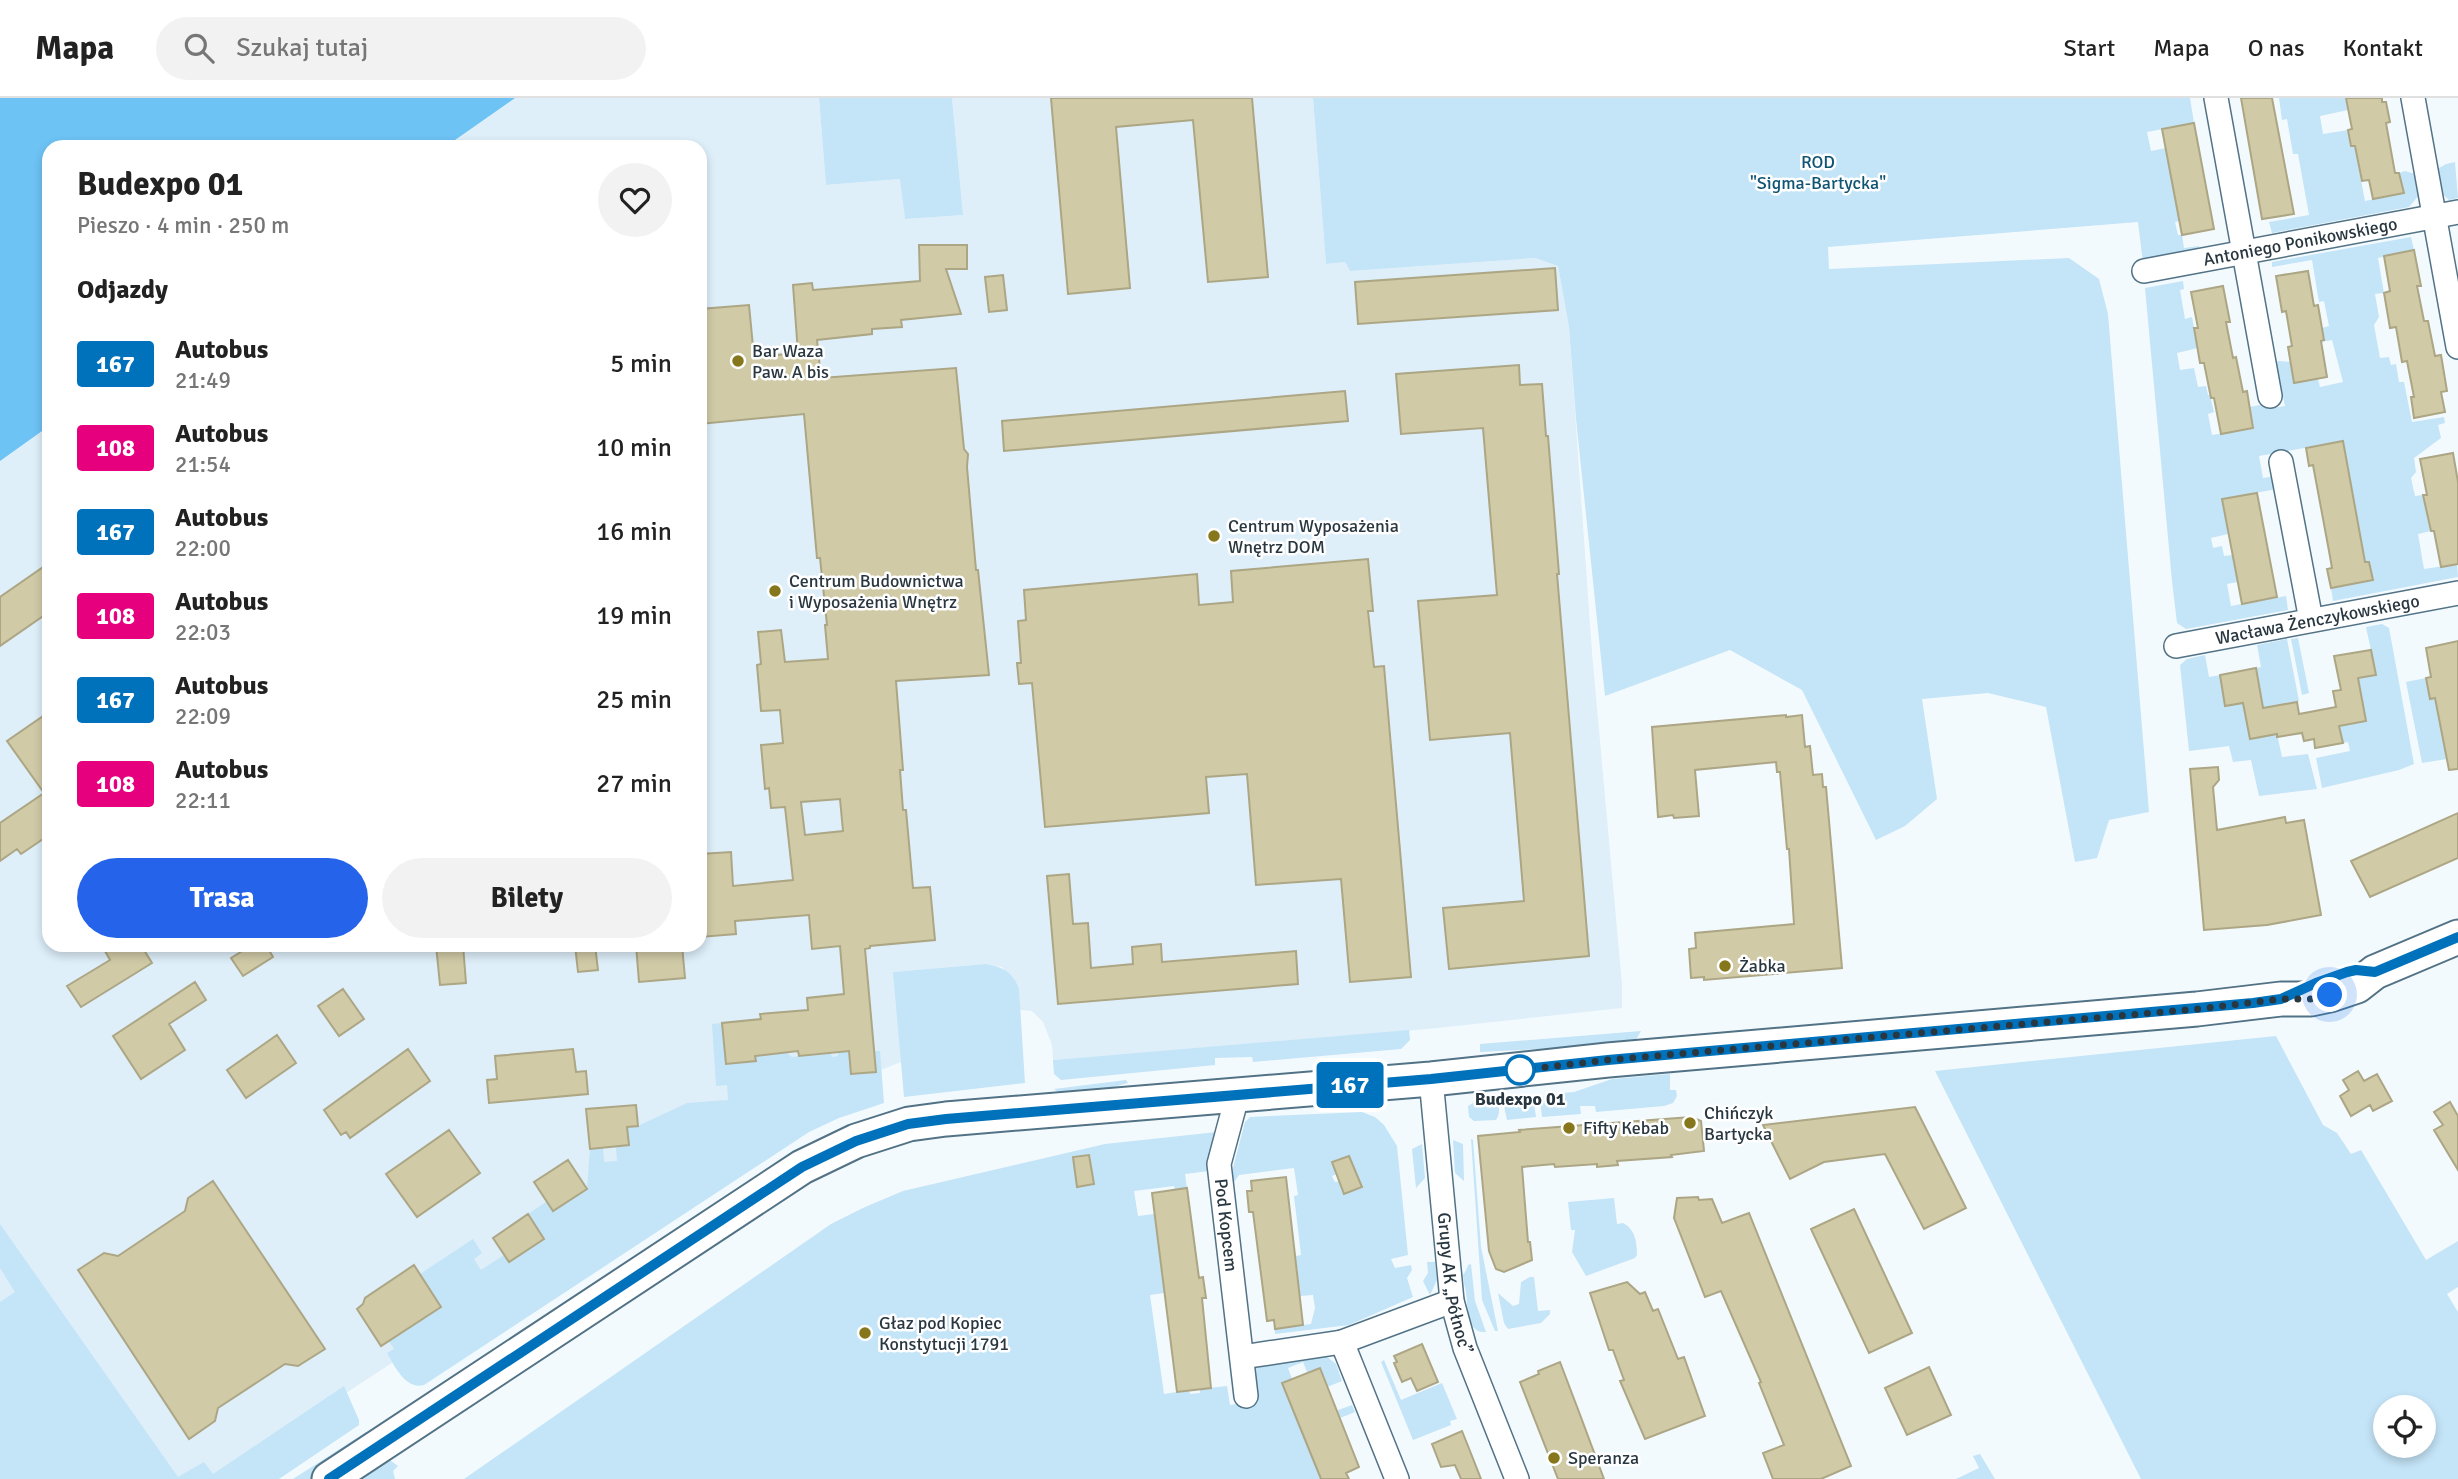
<!DOCTYPE html>
<html lang="pl">
<head>
<meta charset="utf-8">
<style>
  :root { --surface:#fff; --page:#f2f2f2; --text:#222; --muted:#767676; --line:#e0e0e0; --accent:#2563eb }
  body { margin:0; font-family:Signika,sans-serif; background:var(--page); color:var(--text); height:100vh; display:flex; flex-direction:column; font-size:26px; white-space:nowrap }
  * { box-sizing:border-box; margin:0 }
  p { font-size:23px; color:var(--muted) }
  .icon { flex:none; width:38px; height:38px; fill:none; stroke:currentColor; stroke-width:2; stroke-linecap:round; stroke-linejoin:round }
  .map { position:relative; flex:1; overflow:hidden }
  .panel { position:absolute; left:42px; top:42px; width:665px; height:812px; display:flex; flex-direction:column; background:var(--surface); border-radius:21px; box-shadow:0 4px 10px #0003 }
  .panel>* { flex:none }
  .badge { padding:0 14px; border-radius:5px; font-size:24px; line-height:46px }
  .buttons { position:absolute; left:2373px; top:1297px; display:grid; gap:14px }
  .buttons a { display:grid; place-items:center; width:63px; height:63px; border-radius:50%; background:var(--surface); box-shadow:0 4px 10px #0003; font-size:35px }
  .you { position:absolute; width:35px; height:35px; margin:-18px; border:5px solid #fff; border-radius:50%; background:#1a73e8; box-shadow:0 0 0 10px #1a73e833 }
  .map>.badge { position:absolute; translate:-50% -50%; box-shadow:0 0 0 4px #fff }
  h2 { padding:0 35px; font-size:26px; line-height:63px }
  .round { display:grid; place-items:center; flex:none; width:74px; height:74px; border-radius:37px; background:var(--page) }
  .overview { display:flex; align-items:center; justify-content:space-between; height:119px; padding:0 35px }
  h1 { font-size:33px; font-weight:700; line-height:52px }
  .cta { display:flex; gap:14px; margin-top:auto; padding:14px 35px }
  .cta a { flex:1; height:80px; border-radius:42px; background:var(--accent); color:#fff; font-size:28px; font-weight:700; line-height:80px; text-align:center }
  .cta a+a { background:var(--page); color:var(--text) }
  ul { padding:0; list-style:none }
  li { display:flex; align-items:center; gap:21px; height:84px; padding:0 35px }
  li div { flex:1 }
  li b { display:block; font-size:26px }
  li em { font-style:normal }
  li .badge { min-width:77px; font-weight:700; text-align:center }
  header { display:flex; align-items:center; gap:42px; box-sizing:border-box; height:98px; padding:0 35px; background:var(--surface); border-bottom:2px solid var(--line) }
  header strong { font-size:33px }
  nav { display:flex; gap:38px; margin-inline-start:auto; font-size:24px }
  .search { width:490px; height:63px; background:var(--page); display:flex; align-items:center; gap:18px; box-sizing:border-box; padding:0 24px; border-radius:38px; color:var(--muted); font-size:26px }
  .map>svg:first-child { display:block }
  .built { fill:#deeffa; fill-rule:evenodd }
  .green { fill:#c4e4f7; fill-rule:evenodd }
  .water { fill:#6dc3f4 }
  .building { fill:#d0caa7; stroke:#aca684; stroke-width:2; fill-rule:evenodd }
  .lines { fill:none; stroke-linecap:round; stroke-linejoin:round }
  .street-casing { stroke:#527285; stroke-width:26 }
  .secondary-casing { stroke:#527285; stroke-width:37 }
  .street { stroke:#fff; stroke-width:23 }
  .secondary { stroke:#fff; stroke-width:33 }
  .line-casing { stroke:#fff; stroke-width:16 }
  .line { stroke:#0072bc; stroke-width:10 }
  .walk { stroke:#293740; stroke-width:7; stroke-dasharray:0 12.6 }
  .poi-dot { fill:#86771c; stroke:#fff; stroke-width:2.5 }
  .stop-dot { fill:#fff; stroke:#0072bc; stroke-width:3.5 }
  .labels { text-anchor:middle; dominant-baseline:central; stroke-width:5; stroke-linejoin:round; paint-order:stroke }
  .park-label { font-size:18px; fill:#0f5474; stroke:#fff }
  .street-label { font-size:18px; fill:#293740; stroke:#fff }
  .poi-label { font-size:18px; fill:#293740; stroke:#fff; text-anchor:start }
  .stop-label { font-size:18px; font-weight:bold; fill:#293740; stroke:#fff }
</style>
</head>
<body>
<header>
<strong>Mapa</strong>
<div class="search"><svg class="icon" aria-label="search" viewBox="0 0 24 24"><circle cx="10" cy="10" r="6"/><path d="M15 15l6 6"/></svg>Szukaj tutaj</div>
<nav><a>Start</a><a>Mapa</a><a>O nas</a><a>Kontakt</a></nav>
</header>
<div class="map">
<svg width="2458" height="1381" viewBox="0 0 2458 1381">
  <rect width="100%" height="100%" fill="#f3fafe"/>
  <path class="built" d="M0,0H819L826,87L901,81L905,121L963,117L952,0H1313L1326,166L1345,164L1350,173L1535,160L1558,168L1569,229L1592,554L1622,886V910L1428,931L1053,962L1052,947L1043,924L1032,913L1020,912L1019,891L1002,869L986,866L894,874L901,964L876,974L539,1169L214,1381H0ZM49,49H700V847H49Z"/>
  <path class="green" d="M819,0H952L963,117L905,121L900,81L826,87Z
    M1313,0H2190L2194,25L2147,34L2151,53L2166,50L2179,123L2175,124L2178,137H2182L2184,150L2199,148L2200,155L2143,165L2138,124L1828,149L1829,171L2069,160L2099,181L2108,216L2149,714L2109,722L2097,760L2075,764L2046,609L1988,595L1922,601L1937,701L1905,728L1876,742L1802,592L1730,552L1605,598L1576,321L1569,229L1558,168L1535,160L1350,173L1345,164L1326,166Z
    M2279,0H2346L2348,12L2320,18L2323,36L2348,32L2351,48L2359,47L2358,67L2365,103L2403,95L2399,75L2405,73L2415,76L2419,97L2409,109L2272,135L2269,124L2309,117L2298,56H2293L2287,21L2282,22Z
    M2455,64L2458,100L2449,102L2438,92L2434,73L2446,66Z
    M2411,139L2414,152L2378,160L2384,195L2375,196L2379,219L2374,227L2380,260L2389,259L2391,267L2396,266L2399,284H2404L2412,324L2444,319L2445,325L2438,327L2441,340L2414,360L2416,374L2411,380L2415,398L2423,397L2431,433L2418,436L2424,471L2457,466L2458,479L2333,503L2331,490L2373,482L2369,464H2365L2343,343L2259,358L2263,380L2276,378L2277,391L2222,401L2228,436L2211,440L2213,450L2222,448L2224,458L2233,457L2238,484L2227,486L2231,508L2286,498L2288,512L2186,531L2177,525L2172,483L2145,190L2183,183L2184,191L2180,192L2185,221L2192,219L2198,250L2177,255L2180,272L2194,270L2198,289L2206,288L2208,297H2210L2214,314L2208,316L2212,337L2253,330L2249,309L2266,306L2267,311L2285,308L2283,299L2276,294L2272,273L2278,263L2291,264L2294,285L2318,281L2320,289L2343,284L2332,242L2321,244L2324,242L2322,230L2329,228L2324,203L2319,204L2312,162L2272,169V164Z
    M2382,526L2389,530L2414,666L2399,672L2322,690L2316,660L2350,653L2348,644L2343,645L2339,628L2358,580L2376,576L2366,529Z
    M2298,540L2309,595L2302,597L2291,541Z
    M2287,541L2299,603L2263,610L2256,570L2261,569L2257,547Z
    M2205,557L2209,579L2220,577L2225,607L2243,605L2250,640L2277,636L2282,659L2308,656L2317,691L2259,698L2251,662L2233,664L2229,648L2189,653L2180,567L2187,561Z
    M2426,580L2430,600H2435L2447,661L2422,665L2406,584Z
    M986,866C1003,869 1013,874 1019,891L1025,985L904,999L893,874Z
    M844,897L851,976L876,974L874,953H880L884,1005L839,1020L809,1034L424,1287C406,1292 395,1269 387,1255L394,1251L389,1243L420,1176L473,1141L482,1155L474,1161L481,1172L504,1157L509,1164L543,1141L528,1116L546,1104L553,1113L587,1091L590,1051L603,1050L604,1064L617,1063L616,1049L629,1047L627,1029L638,1028L687,1005L728,1002L727,987L716,988L712,926L722,925L726,966L755,963V958L786,954L792,959L831,955L832,959L838,958L832,898Z
    M1409,932L1410,942L1401,951L1253,964L1252,959L1215,960V967L1061,982L1054,976L1053,962Z
    M1641,933L1636,942L1622,947L1480,954V946Z
    M2276,938L2323,1027L2337,1035L2351,1056L2361,1052L2426,1162L2458,1143V1189L2447,1196L2458,1214V1381H2141L1935,973ZM2424,1309V1348H2385V1309Z
    M1670,976V992H1676L1677,998L1673,1005L1664,1008L1596,1014L1595,1008H1580L1581,1016L1542,1019L1540,1001L1549,996L1574,994L1612,981Z
    M1126,982L1128,985C1107,990 1072,1006 1054,991Z
    M1490,1000L1496,1001C1500,1008 1500,1016 1496,1022L1474,1023L1469,1019L1468,1008L1478,1002Z
    M1505,1000H1511L1512,1007L1534,1005L1536,1019L1507,1022L1503,1003Z
    M1362,1014L1375,1019L1384,1027L1397,1048L1408,1157L1391,1161L1395,1170L1411,1167L1412,1172L1407,1180L1413,1199L1349,1227L1275,1236V1231L1311,1226L1315,1210L1313,1197L1300,1198L1296,1158L1301,1157L1294,1098L1298,1097L1294,1070L1239,1077L1232,1087L1233,1070L1245,1024L1250,1019ZM1349,1058L1361,1089L1340,1083L1335,1084L1332,1078L1337,1076L1333,1064Z
    M1217,1034L1209,1073L1185,1076L1187,1090L1175,1092L1174,1088L1134,1093L1138,1118L1154,1116L1164,1195L1150,1197L1164,1296L1189,1292L1190,1296L1200,1295V1291L1227,1288L1230,1307L1255,1303L1251,1268L1326,1258L1336,1266L1342,1283L1327,1289L1320,1270L1307,1274L1303,1264L1288,1270L1292,1281L1282,1285L1297,1322H1311L1352,1307L1355,1314L1340,1320L1308,1347L1321,1381H464L831,1126L865,1109L903,1093L1105,1046Z
    M1471,1041L1473,1042L1481,1149L1498,1233H1495L1482,1202Z
    M1453,1042L1463,1046L1464,1083L1455,1075Z
    M1422,1046L1425,1080L1416,1090L1412,1051Z
    M1614,1100L1617,1126L1623,1125C1635,1131 1637,1144 1637,1157L1635,1160L1586,1178L1572,1154L1575,1132H1571L1568,1104Z
    M0,1126L178,1379L204,1364L213,1376L344,1288L359,1322V1327L279,1381H0V1204L15,1194L0,1170Z
    M1427,1164H1435L1437,1182L1430,1197L1423,1183L1428,1175Z
    M1471,1166L1475,1203L1486,1234C1466,1236 1468,1208 1466,1194C1465,1189 1463,1182 1463,1177C1464,1176 1468,1169 1468,1167Z
    M1530,1179H1534L1538,1213L1550,1212V1216L1541,1225L1508,1231L1504,1225L1498,1195L1513,1208L1519,1206L1521,1184Z
    M1384,1262L1401,1302L1442,1285L1457,1321L1450,1323L1451,1327L1413,1342L1381,1264Z
    M366,1334L365,1339L358,1349L310,1381H293Z
    M1980,1356L1995,1381H1956L1979,1370L1973,1358Z
    M384,1363H391L398,1368L393,1373L395,1381H354Z"/>
  <path class="water" d="M0,0H515L445,49H49V328L0,363Z"/>
  <path class="building" d="M1051,0H1252L1268,179L1208,184L1193,22L1116,29L1130,190L1068,196Z
    M2241,0H2272L2294,116L2262,121Z
    M2346,0H2382V4H2386L2390,24L2386,25L2395,75H2399L2404,95L2373,101L2369,82L2362,83L2355,48H2351L2348,32L2352,31Z
    M2194,25L2214,131L2182,137L2162,31Z
    M919,147H967V171H946L961,216L901,222L902,229L872,231V236L817,242L821,280L956,270L964,351L968,356L967,369L976,472H978L989,577L896,583L903,672H900L903,712H906L913,790L930,789L935,842L870,848V850L865,851L876,974L851,976L849,953L799,958L798,953L755,958L756,963L726,966L722,925L761,921L760,916L808,912L807,900L844,896L840,848L812,851L809,817L735,823L736,836L700,839V756L731,754L733,788L793,782L785,709L771,710L769,690L765,691L761,647L783,645L780,612L761,613L757,567L761,566L758,534L781,532L785,564L828,561L825,527H827L820,460H817L804,316L700,326V211L749,207L754,259L798,255L793,187L812,185L813,192L920,183ZM840,701L843,733L805,737L801,704Z
    M2414,152L2421,188H2417L2424,223H2428L2435,258L2441,257L2447,293L2441,294L2445,314L2414,320L2411,299H2414L2407,263L2402,264L2396,229L2390,230L2384,195L2390,193L2384,158Z
    M1555,170L1558,212L1358,226L1355,184Z
    M2308,173L2314,208L2318,207L2324,242L2321,243L2327,279L2294,285L2288,249L2292,248L2286,213L2282,214L2276,178Z
    M1003,177L1007,212L989,214L985,179Z
    M2223,188L2230,224H2226L2233,260L2236,259L2243,294L2247,293L2253,330L2221,336L2214,300H2211L2204,265H2200L2194,230H2198L2191,194Z
    M1519,267L1520,287L1542,286L1546,338H1548L1559,476H1557L1589,858L1449,871L1443,810L1524,803L1510,635L1430,642L1418,503L1497,497L1483,330L1401,336L1396,276Z
    M1345,293L1348,323L1004,353L1002,323Z
    M2343,343L2365,464H2369L2373,482L2331,490L2327,471L2332,470L2329,453L2313,367L2309,368L2306,350Z
    M2453,355L2458,384V466L2441,469L2434,433H2431L2423,397H2427L2420,361Z
    M2257,395L2277,499L2242,506L2222,401Z
    M1368,461L1373,513H1368L1374,569L1384,568L1411,879L1350,884L1341,781L1256,787L1247,676L1206,679L1209,715L1045,729L1032,585L1019,586L1017,565H1021L1018,523L1026,522L1024,492L1197,476L1199,507L1233,504L1231,473Z
    M49,465V514L0,548V499Z
    M2458,543V671L2449,672L2435,600L2430,601L2426,580L2431,579L2426,550Z
    M2371,552L2376,577L2358,580L2366,623L2339,628L2343,645L2315,650L2314,641L2304,643L2302,635L2277,639V636L2250,641L2243,605L2225,608L2220,577L2256,570L2263,610L2297,604L2299,616L2336,609L2333,593L2341,592L2334,558Z
    M49,614V737L21,756L17,751L0,763V725L44,695L7,643Z
    M1786,617V619L1802,617L1805,649L1810,648L1813,677L1822,676L1823,689H1826L1842,870L1704,882V879L1691,880L1689,851L1696,850L1695,835L1794,826L1789,751H1787L1780,674H1777L1776,664L1695,672L1699,718L1674,720L1673,717L1658,719L1652,629Z
    M2218,669L2219,682L2213,689L2217,732L2285,719L2286,725L2304,722L2321,817L2267,827L2204,832L2190,671Z
    M2458,715V760L2370,799L2351,763Z
    M1069,776L1073,826L1088,825L1091,870L1133,866L1132,849L1161,846L1162,864L1296,853L1298,886L1058,906L1047,778Z
    M114,847H141L152,865L81,909L67,888L110,862L105,853Z
    M252,847H266L273,859L243,878L231,860Z
    M436,847H463L466,885L440,887Z
    M575,847H595L598,872L578,874Z
    M636,847H682L685,880L639,884Z
    M195,884L206,902L169,926L185,952L141,981L113,938Z
    M343,891L364,921L339,938L318,908Z
    M277,937L296,965L246,1000L227,972Z
    M408,951L430,983L350,1040L346,1034L341,1037L324,1012Z
    M573,951L576,974L586,973L588,996L489,1005L487,982L497,981L495,958Z
    M2358,973L2364,983L2377,976L2392,1003L2373,1013L2370,1007L2351,1018L2340,998L2349,992L2343,982Z
    M2450,1004L2458,1018V1072L2434,1032L2443,1027L2434,1014Z
    M636,1007L638,1028L627,1029L629,1047L590,1051L586,1011Z
    M1915,1009L1966,1110L1924,1131L1885,1056L1824,1064L1790,1081L1763,1027Z
    M1691,1019L1701,1023L1704,1053L1671,1057L1672,1059L1617,1063L1618,1067L1597,1069V1066L1555,1069L1554,1066L1522,1069L1528,1144H1530L1532,1162L1504,1174L1496,1171L1489,1153L1478,1038L1520,1034L1519,1032Z
    M449,1032L480,1075L417,1119L386,1076Z
    M1089,1057L1094,1086L1077,1089L1073,1059Z
    M1349,1058L1362,1089L1344,1096L1332,1064Z
    M568,1062L587,1091L553,1113L534,1084Z
    M1286,1079L1303,1227L1275,1231L1274,1222L1267,1223L1253,1114H1249L1247,1093H1252L1251,1083Z
    M213,1083L325,1251L298,1268L285,1266L218,1310L215,1323L189,1341L78,1172L104,1155L118,1158L185,1113L188,1100Z
    M1187,1090L1199,1180L1203,1179L1206,1200H1202L1211,1290L1177,1294L1152,1095Z
    M1698,1099L1699,1102L1712,1101L1722,1125L1749,1115L1851,1368L1821,1381H1773L1763,1355L1784,1347L1759,1285L1761,1284L1721,1193L1705,1199L1674,1120L1677,1100Z
    M1854,1111L1912,1235L1869,1255L1811,1131Z
    M528,1116L544,1141L509,1164L493,1140Z
    M414,1167L441,1209L381,1248L357,1211L363,1206L365,1200Z
    M1627,1184L1640,1196L1645,1194L1653,1213L1658,1211L1678,1261L1684,1259L1705,1318L1645,1341L1620,1283L1624,1282L1613,1252H1609L1590,1195Z
    M1422,1246L1438,1284L1417,1293L1411,1280L1402,1284L1394,1265L1397,1264L1394,1258Z
    M1560,1264L1579,1314L1604,1381H1558L1520,1284L1539,1276L1538,1273Z
    M1929,1269L1951,1317L1907,1337L1885,1290Z
    M1320,1270L1359,1369L1346,1375L1349,1381H1321L1282,1285Z
    M1462,1333L1470,1353L1481,1381H1461L1455,1367L1441,1369L1432,1346Z"/>
  <g class="lines">
    <defs>
      <g id="street">
        <path d="M2216,0L2270,298"/>
        <path d="M2413,0L2458,249"/>
        <path id="s1" d="M2144,173L2458,114"/>
        <path d="M2281,364L2311,522"/>
        <path id="s2" d="M2176,548L2458,495"/>
        <path id="s3" d="M1431,981L1452,1203L1465,1250L1517,1381"/>
        <path id="s4" d="M1238,995L1219,1066L1246,1298"/>
        <path d="M1342,1244L1452,1203"/>
        <path d="M1242,1259L1342,1244L1397,1381"/>
      </g>
      <path id="secondary" d="M329,1381L802,1069L856,1043L909,1026L946,1021L1431,981L1608,962L2197,911L2281,901H2311L2330,897L2357,888L2375,874L2458,839"/>
    </defs>
    <use href="#street" class="street-casing"/>
    <use href="#secondary" class="secondary-casing"/>
    <use href="#street" class="street"/>
    <use href="#secondary" class="secondary"/>
  </g>
  <g class="lines">
    <defs>
      <path id="line" d="M329,1381L802,1069L856,1043L908,1026L946,1021L1431,981L1608,962L2253,905L2281,901L2316,885L2347,874L2356,872L2375,874L2458,839"/>
    </defs>
    <use href="#line" class="line-casing"/>
    <use href="#line" class="line"/>
    <path class="walk" d="M1520,972L1608,962L2197,911L2281,901H2311L2330,897"/>
  </g>
  <g class="poi-dot">
    <circle cx="738" cy="263" r="7"/>
    <circle cx="1214" cy="438" r="7"/>
    <circle cx="775" cy="493" r="7"/>
    <circle cx="1725" cy="868" r="7"/>
    <circle cx="1690" cy="1025" r="7"/>
    <circle cx="1569" cy="1030" r="7"/>
    <circle cx="865" cy="1235" r="7"/>
    <circle cx="1554" cy="1360" r="7"/>
  </g>
  <circle class="stop-dot" cx="1520" cy="972" r="14"/>
  <g class="labels">
    <g class="park-label">
      <text x="1818" y="64">ROD<tspan x="1818" dy="21">"Sigma-Bartycka"</tspan></text>
    </g>
    <g class="street-label">
      <text stroke="none"><textPath href="#s1" startOffset="159">Antoniego Ponikowskiego</textPath></text>
      <text stroke="none"><textPath href="#s2" startOffset="144">Wacława Żenczykowskiego</textPath></text>
      <text stroke="none"><textPath href="#s4" startOffset="135">Pod Kopcem</textPath></text>
      <text stroke="none"><textPath href="#s3" startOffset="206">Grupy AK „Północ”</textPath></text>
    </g>
    <g class="poi-label">
      <text x="752" y="253">Bar Waza<tspan x="752" dy="21">Paw. A bis</tspan></text>
      <text x="1228" y="428">Centrum Wyposażenia<tspan x="1228" dy="21">Wnętrz DOM</tspan></text>
      <text x="789" y="483">Centrum Budownictwa<tspan x="789" dy="21">i Wyposażenia Wnętrz</tspan></text>
      <text x="1739" y="868">Żabka</text>
      <text x="1704" y="1015">Chińczyk<tspan x="1704" dy="21">Bartycka</tspan></text>
      <text x="1583" y="1030">Fifty Kebab</text>
      <text x="879" y="1225">Głaz pod Kopiec<tspan x="879" dy="21">Konstytucji 1791</tspan></text>
      <text x="1568" y="1360">Speranza</text>
    </g>
    <g class="stop-label">
      <text x="1520" y="1001">Budexpo 01</text>
    </g>
  </g>
</svg>
<div class="buttons">
<a><svg class="icon" aria-label="locate" viewBox="0 0 24 24"><circle cx="12" cy="12" r="6"/><path d="M12 2v4M12 18v4M2 12h4M18 12h4"/></svg></a>
</div>
<div class="you" style="left:2330px;top:897px"></div>
<b class="badge" style="left:1350px;top:987px;background:#0072bc;color:#fff">167</b>
<section class="panel">
<div class="overview"><div><h1>Budexpo 01</h1><p>Pieszo · 4 min · 250 m</p></div><a class="round"><svg class="icon" aria-label="heart" viewBox="0 0 24 24"><path d="M12 20l-8-8c-3-5 5-10 8-4 3-6 11-1 8 4z"/></svg></a></div>
<h2>Odjazdy</h2>
<ul>
<li><span class="badge" style="background:#0072bc;color:#fff">167</span><div><b>Autobus</b><p>21:49</p></div><em>5 min</em></li>
<li><span class="badge" style="background:#e6007e;color:#fff">108</span><div><b>Autobus</b><p>21:54</p></div><em>10 min</em></li>
<li><span class="badge" style="background:#0072bc;color:#fff">167</span><div><b>Autobus</b><p>22:00</p></div><em>16 min</em></li>
<li><span class="badge" style="background:#e6007e;color:#fff">108</span><div><b>Autobus</b><p>22:03</p></div><em>19 min</em></li>
<li><span class="badge" style="background:#0072bc;color:#fff">167</span><div><b>Autobus</b><p>22:09</p></div><em>25 min</em></li>
<li><span class="badge" style="background:#e6007e;color:#fff">108</span><div><b>Autobus</b><p>22:11</p></div><em>27 min</em></li>
</ul>
<div class="cta"><a>Trasa</a><a>Bilety</a></div>
</section>
</div>
</body>
</html>
